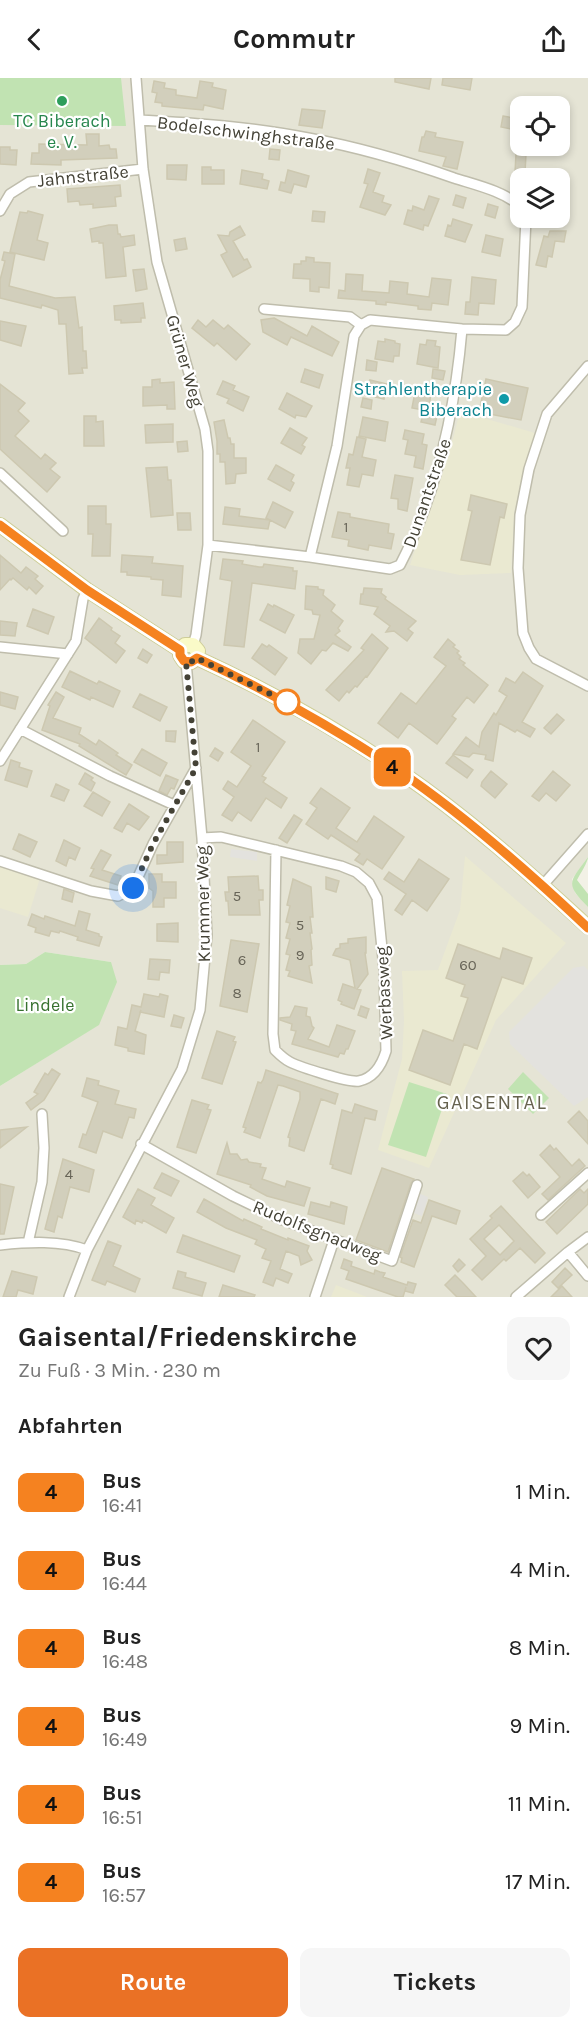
<!DOCTYPE html>
<html lang="de">
<head>
<meta charset="utf-8">
<style>
  :root { --surface:#fff; --page:#f6f6f6; --text:#222; --muted:#767676; --accent:#ea7125 }
  body { margin:0; font-family:Karla,sans-serif; background:var(--page); color:var(--text); height:100vh; display:flex; flex-direction:column; font-size:22px; white-space:nowrap }
  * { box-sizing:border-box; margin:0 }
  p { font-size:20px; color:var(--muted) }
  .icon { flex:none; width:33px; height:33px; fill:none; stroke:currentColor; stroke-width:2; stroke-linecap:round; stroke-linejoin:round }
  .map { position:relative; height:1219px; overflow:hidden }
  .drawer { display:flex; flex-direction:column; background:var(--surface); flex:1 }
  .drawer>* { flex:none }
  .badge { padding:0 12px; border-radius:9px; font-size:21px; line-height:39px }
  .controls { position:absolute; left:510px; top:18px; display:grid; gap:12px }
  .controls a { display:grid; place-items:center; width:60px; height:60px; border-radius:12px; background:var(--surface); box-shadow:0 3px 9px #0003; font-size:30px }
  .you { position:absolute; width:30px; height:30px; margin:-15px; border:4px solid #fff; border-radius:50%; background:#1a73e8; box-shadow:0 0 0 9px #1a73e833 }
  .map>.badge { position:absolute; translate:-50% -50%; box-shadow:0 0 0 3px #fff }
  h2 { padding:0 18px; font-size:22px; line-height:54px }
  .round { display:grid; place-items:center; flex:none; width:63px; height:63px; border-radius:12px; background:var(--page) }
  .headline { display:flex; align-items:center; justify-content:space-between; height:102px; padding:0 18px }
  h1 { font-size:28px; font-weight:700; line-height:45px }
  .primary-button { display:flex; gap:12px; margin-top:auto; padding:12px 18px }
  .primary-button a { flex:1; height:69px; border-radius:12px; background:var(--accent); color:#fff; font-size:24px; font-weight:700; line-height:69px; text-align:center }
  .primary-button a+a { background:var(--page); color:var(--text) }
  ul { padding:0; list-style:none }
  li { display:flex; align-items:center; gap:18px; height:78px; padding:0 18px }
  li div { flex:1 }
  li b { display:block; font-size:22px }
  li em { font-style:normal }
  li .badge { min-width:66px; font-weight:700; text-align:center }
  header { display:flex; justify-content:space-between; align-items:center; height:78px; padding:0 18px; background:var(--surface); font-size:27px; font-weight:700 }
  .map>svg:first-child { display:block }
  .residential { fill:#e5e4d5; fill-rule:evenodd }
  .education { fill:#eae9d1 }
  .green { fill:#c1e3b2 }
  .parking { fill:#e3e2de }
  .building { fill:#d2cfbc; stroke:#cdc8b0; stroke-width:1.5; fill-rule:evenodd }
  .lines { fill:none; stroke-linecap:round; stroke-linejoin:round }
  .street-casing { stroke:#bfbdac; stroke-width:12 }
  .secondary-casing { stroke:#cecd99; stroke-width:16 }
  .street { stroke:#fff; stroke-width:9 }
  .secondary { stroke:#fafac8; stroke-width:14 }
  .line-casing { stroke:#fff; stroke-width:14 }
  .line { stroke:#f58220; stroke-width:9 }
  .walk { stroke:#444236; stroke-width:6; stroke-dasharray:0 10.8 }
  .leisure-dot { fill:#2e9e5b; stroke:#fff; stroke-width:2 }
  .culture-dot { fill:#0f9aa8; stroke:#fff; stroke-width:2 }
  .stop-dot { fill:#fff; stroke:#f58220; stroke-width:3 }
  .labels { text-anchor:middle; dominant-baseline:central; stroke-width:4.5; stroke-linejoin:round; paint-order:stroke }
  .number-label { font-size:15px; fill:#686558 }
  .leisure-label { font-size:18px; fill:#27864d; stroke:#fff }
  .street-label { font-size:18px; fill:#444236; stroke:#fff }
  .culture-label { font-size:18px; fill:#0d838f; stroke:#fff; text-anchor:end }
  .park-label { font-size:18px; fill:#37712e; stroke:#fff }
  .neighbourhood-label { font-size:20px; letter-spacing:1.5px; fill:#66624e; stroke:#fff }
</style>
</head>
<body>
<header><svg class="icon" aria-label="back" viewBox="0 0 24 24"><path d="M15 5l-7 7 7 7"/></svg>Commutr<svg class="icon" aria-label="share" viewBox="0 0 24 24"><path d="M12 15V3M7 8l5-5 5 5M5 13v7h14v-7"/></svg></header>
<div class="map">
<svg width="588" height="1219" viewBox="0 0 588 1219">
  <rect width="100%" height="100%" fill="#f2f1e6"/>
  <path class="residential" d="M0,0H588V779L572,801L575,815L588,829V1219H0V1008L98,947L111,884L45,874L26,886L0,887ZM520,28H560V68H520ZM520,100H560V140H520Z"/>
  <path class="education" d="M460,333L535,355L524,390L514,436L511,495L460,497L410,487L454,357Z
    M465,778L566,865L496,942L429,1090L378,1072L402,981L404,943L402,893L438,892L460,832Z
    M0,786L40,800L28,839L0,830Z
    M336,1207L367,1219H331Z"/>
  <path class="green" d="M0,0H121L126,48L0,47Z
    M588,779C588,784 580,796 577,802L588,816V829C564,805 570,804 588,779Z
    M45,874L111,884L117,904L99,947L0,1008V887L26,886Z
    M523,994L549,1020L533,1036L508,1011Z
    M409,1004L447,1016L426,1079L388,1067Z"/>
  <path class="parking" d="M231,771L257,774V783L230,779Z
    M584,888L588,892V1019L574,1028L510,966L509,954L573,890Z
    M418,1115L428,1119L422,1138L411,1134Z"/>
  <path class="building" d="M395,0H431L429,11L395,4Z
    M443,0H472L470,12L442,7Z
    M154,3L165,5L164,10L176,12V17L197,20L200,3L213,5L212,9L226,12L223,31L204,27L203,32L162,28V25L155,24L157,15L152,14Z
    M302,31L325,33L322,50L299,47Z
    M503,38L514,40L511,51L501,49Z
    M426,53L436,55L435,59L463,64L457,91L443,88L446,79L419,73L422,59H424Z
    M86,56H99V68L109,67L110,71H116L117,80L61,82V87L31,86L32,75H39V66L87,67Z
    M0,69H10V72H17L16,87L0,86Z
    M270,71L280,72L279,82L269,81Z
    M516,76H526L525,95L515,94Z
    M167,87H187L186,102L167,101Z
    M202,89H211V92H224V106H202Z
    M368,91L380,95L373,114L384,118L382,124L391,127L385,137L360,129L368,106L364,105Z
    M242,92L263,96L262,101L269,103L267,111L240,106Z
    M288,92L309,98L306,109L294,106L291,115L279,112L281,104L285,105Z
    M120,107L121,118L115,119L116,128L93,130V126L80,127L79,123L68,124L67,111Z
    M456,117L466,120L463,130L453,127Z
    M429,118L439,121L428,148L424,147L423,152L404,146L408,132L412,133L413,128L424,132Z
    M488,126L498,129L495,140L485,137Z
    M28,133L43,137L37,162L48,165L44,182L10,174L20,134L27,135Z
    M313,133L325,134L324,144L312,143Z
    M453,141L472,147L465,164L445,158L448,147L451,148Z
    M109,147H117L118,156H120L121,159L134,157L135,167L123,169L126,198L106,200L103,165H99V163L92,164L90,151Z
    M240,148L245,157L233,163L244,182L247,181L251,189L233,199L221,177L227,174L218,157L229,158L230,154Z
    M550,153H566L564,164L555,163L552,179L548,178L546,189L536,187L544,158L548,159Z
    M486,157L503,161L500,178L482,174Z
    M185,160L187,171L176,173L174,162Z
    M4,174L15,176L9,208L55,220L75,219L79,250L82,249L83,273H86L87,290H82L83,295L69,296L66,246H59L58,232L42,227L41,230L0,220V202L5,183L2,182Z
    M306,179L314,180V184L330,185L329,210L319,209V214L310,213V201L293,200L294,186H301V183H306Z
    M144,191L147,211L136,213L133,192Z
    M346,196L363,197L362,213L389,215L390,203L408,205L407,216L429,219L432,200L451,202L448,227L432,225L431,232L418,231V228L386,224V227L376,226V223L338,220L339,212L345,213Z
    M472,199L496,202L494,226L479,225L478,237L465,236L466,224H470Z
    M143,225L145,240H141V244L121,245V242H115L114,228Z
    M274,240L307,258L312,248L339,264L332,278L291,259L287,267L263,254L261,242Z
    M198,242L206,249L213,242L224,251L228,247L250,266L236,282L217,265L214,268L192,250Z
    M0,243L26,248L21,268L0,262Z
    M385,261L395,263V265L400,266L399,278H394L393,284L375,281L378,263L385,264Z
    M427,262L436,263L435,268L440,269L438,290L417,286L420,266L426,267Z
    M367,282L377,284L376,293L366,292Z
    M305,291L323,297L319,310L301,304Z
    M433,291L445,293L443,302L432,300Z
    M160,301V305L174,304L175,331H167V327L143,328V309H152V302Z
    M486,301L528,310L521,342L479,334Z
    M370,302L387,306L384,321L367,317Z
    M223,303L235,308L233,312L249,319L243,333L227,325L229,321L217,316Z
    M0,306L25,325L18,333L29,343L15,358L41,381L45,376L56,385L50,391L60,399L47,414L0,371Z
    M416,309L431,312L429,333L412,330Z
    M287,315L312,328L306,339L296,337L295,340L279,331Z
    M363,320L372,322L371,331L361,329Z
    M423,336L437,338L435,347L421,344Z
    M84,338H96V344L103,343L104,368H84Z
    M363,339L388,344L385,363L359,358Z
    M224,342L228,360H230L231,366H234V380H246V395L236,396L235,405L226,406L225,384H220V376H217V363L214,344Z
    M173,346V364L146,365L145,347Z
    M290,350L307,360L302,367L305,369L301,376L281,365Z
    M405,352L424,356L422,366L427,367L423,391L414,389L416,378L405,376L408,362L403,361Z
    M357,359L366,361L362,379L376,382L373,398L362,396L359,409L347,407L350,390H346L349,376L353,377Z
    M187,363L188,373L178,374L177,364Z
    M276,387L294,397L291,403L294,405L290,413L268,401Z
    M167,389L168,402H171L173,437L151,439L146,390Z
    M395,397L413,400L407,433L398,431V421L391,420Z
    M471,417L507,426L504,440L500,439L490,487L461,482L472,433L468,432Z
    M273,424L293,434L285,450L266,440Z
    M88,428H106V446H111L110,478H92L93,456H88Z
    M225,429L240,431L239,438L270,442L268,451L223,446Z
    M338,434L350,436V439L389,446L388,455L394,456L391,471L369,467L368,472L348,468L349,462L332,459Z
    M177,435H190L191,452H178Z
    M0,477L21,495L26,489L38,498L35,501L43,508L36,516L29,509L27,512L13,500L11,502L10,501L0,512Z
    M122,477L153,479L152,485L183,488L181,519L162,517L163,502L151,501V499L127,497V494H121Z
    M223,481L243,483L242,486L259,489H263L264,486L293,490V493H297L295,511L252,505L244,569L224,567L232,503L220,501Z
    M306,508L318,509V511L324,512L323,517L335,527L331,533L343,543L338,550L340,553L335,557L351,569L348,573L333,565L326,573L322,572L311,586L298,575L300,561H314L320,537L313,536L312,532L305,531Z
    M364,510L382,511L381,515L386,519L385,521L416,543L408,551L413,555L407,563L394,553L386,554L390,548L374,536L378,529L360,526L361,516H363Z
    M268,526L273,529L274,527L294,537L285,555L260,542Z
    M33,531L54,539L48,556L27,548Z
    M99,540L112,550L111,552L120,558L115,565L125,573L116,585L85,560Z
    M0,543L17,545L15,558L0,557Z
    M372,556L388,570L367,599L366,598L357,609L355,608L349,615L347,613L339,623L326,612L364,572L361,570Z
    M448,561L455,567L453,569L459,573L457,575L461,579L459,581L465,585L463,587L488,607L474,625L467,619L452,638L456,641L437,666L409,645L398,660L378,645L401,615L416,626L446,588L434,579Z
    M262,566L267,569L269,567L287,580L275,597L252,580Z
    M143,571L152,577L147,585L138,580Z
    M70,593L97,606L99,603L120,613L113,629L91,619L90,622L62,609Z
    M523,594L543,608L522,644L535,651L530,659L517,652L515,654L499,645L493,683L485,681L486,677L473,675L469,679L453,676L466,659L479,669L482,654L494,635L496,637L507,618L499,613L506,600L515,605Z
    M0,614L18,619L15,631L0,627Z
    M56,614L64,619L53,640L81,650L79,656L96,667L99,662L118,675L116,677L132,687L126,697L79,668L80,666L42,652L50,628L48,627Z
    M140,616L167,629L160,643L133,629Z
    M557,636L564,642L551,656L544,650Z
    M253,642L285,664L262,698L266,700L263,704L287,720L281,730L266,720L251,743L238,734L232,743L222,737L234,719L223,711L228,703L237,709L251,688L231,674Z
    M166,653H176L175,664L166,663Z
    M215,670L223,675L218,683L210,678Z
    M142,671L167,685L160,698L134,684Z
    M453,677L473,692L467,700L446,685Z
    M11,682L20,685L19,689L32,693L27,709L5,702Z
    M491,693L507,706L495,720L481,708L482,704Z
    M553,693L570,707L556,723L546,715L539,723L532,718Z
    M85,695L93,700L91,702L95,705L91,713L79,706Z
    M166,697L178,702L174,711L171,710L167,717L159,713Z
    M56,706L69,712L64,723L51,718Z
    M321,710L350,730L336,750L357,764L374,738L404,759L382,791L367,781L363,787L355,782L360,776L331,757L328,761L306,746L317,730L310,725Z
    M93,714L110,724L102,738L84,728Z
    M129,726L149,739L139,752L127,745L122,754L114,750Z
    M294,737L302,742L287,765L279,760Z
    M19,756L37,764L30,779L13,771Z
    M64,762L80,770L75,782L69,779L66,788L56,783Z
    M167,764H183V784L157,786V777H167Z
    M101,772L111,777L102,792L121,798L118,807L90,798L94,791L91,790Z
    M419,781L449,801L427,833L412,822L402,837L395,832L406,816L384,801L389,794L404,804Z
    M149,796H162V804H176V820H164V829H153V813L149,810Z
    M258,798L259,812H263V822H259L260,837H229L228,823H226L225,814H229L228,799Z
    M326,799L339,803L336,814L326,811Z
    M293,801L311,809L313,839H310L312,855H310L312,871L311,872L312,887L309,888L312,905L288,898L290,893L286,892L290,877L286,876L290,861L286,860L290,845L286,844L290,828L287,827Z
    M64,811L74,815L72,824L62,821Z
    M79,833L90,836L86,852L99,856V858L102,859L99,868L77,862L78,859L60,853L59,855L51,853L49,858L35,854L36,850L28,847L32,836L44,841L45,838L75,848Z
    M178,845V864L157,863V846Z
    M366,859V875H365L368,896L357,911L361,912L354,931L341,926L342,924L338,922L343,906L355,910L350,882L333,877L336,871L340,870V866L348,865V861Z
    M231,862L259,866L247,934L220,928Z
    M458,866L500,881L503,870L532,880L523,906L502,899L477,971L464,966L450,1007L409,992L423,952L453,963L468,920L461,918L465,907L446,900Z
    M150,881L170,882L169,895L160,894L159,902L148,901Z
    M144,916L159,919L160,916L168,918L164,939L140,934L141,932L135,953L146,957L144,976L128,973V970L115,967L118,949L127,951L132,927L141,929Z
    M295,928L307,930L306,938L310,939L312,948L314,950L308,961L329,969L337,947L355,953L348,971H346L344,976L340,975L338,979L292,966L296,953L291,952L292,946L280,942V940L290,939Z
    M361,928L369,931L366,940L358,937Z
    M174,937L184,940L181,950L171,948Z
    M217,953L235,959L233,963L236,964L222,1006L202,1000Z
    M52,991L60,996L58,999L44,1022L31,1032L26,1025L38,1016L34,1014L45,995L48,997Z
    M266,992L338,1016L335,1026L321,1021L304,1073L289,1068L290,1060L288,1059L300,1021V1014L283,1008L278,1007L260,1060L244,1054L246,1050L243,1049L258,1004L261,1005L263,1002Z
    M87,1000L99,1003L98,1007L119,1013L115,1026L136,1031L134,1040L129,1039L122,1060L103,1053L96,1075L79,1069L83,1056L86,1057L98,1024L82,1018Z
    M192,1022L209,1027L207,1031L211,1032L196,1075L177,1069Z
    M355,1026L377,1033L375,1042L365,1040L351,1096L332,1090L333,1087L330,1086L342,1032L352,1035Z
    M579,1033L588,1043V1066L568,1044Z
    M27,1049L0,1070V1052Z
    M227,1065L230,1076H237L241,1082L247,1081L249,1084L261,1086L260,1089L266,1090L262,1101L285,1109L287,1103L310,1110L304,1128L267,1118L250,1109L251,1107L217,1096Z
    M550,1067L554,1072L556,1070L572,1088L579,1081L585,1088L548,1122L542,1116L560,1099L540,1077Z
    M63,1081L94,1092L89,1114L70,1109L62,1140L58,1138L54,1154L45,1151Z
    M382,1090L414,1101L411,1105L388,1174L356,1162Z
    M523,1094L527,1098L529,1096L540,1109L528,1120L513,1103Z
    M162,1095L179,1103L171,1118L154,1110Z
    M0,1106L14,1109L4,1156H0Z
    M138,1111L155,1120L151,1127L174,1140L166,1155L143,1142L142,1145L136,1142L135,1146L123,1139Z
    M580,1111L584,1115L588,1111V1126L557,1156L546,1144Z
    M204,1121L243,1143L244,1141L262,1149L261,1151L288,1162V1160L309,1168L307,1173L312,1182L301,1187L299,1178L286,1173L280,1191L292,1196L288,1205L276,1200L273,1208L263,1204L271,1183L262,1180L266,1171L255,1166L257,1162L226,1150L197,1134Z
    M429,1122L460,1133L456,1146L432,1138L414,1189L401,1184L402,1180L400,1179L413,1142L421,1145Z
    M311,1124L330,1129L331,1124L347,1129L344,1146L308,1136Z
    M501,1128L545,1175L535,1185L520,1170L506,1183L504,1181L482,1202L472,1192L486,1178L470,1161L492,1140L490,1138ZM499,1147L514,1163L500,1177L484,1161Z
    M183,1157L240,1178L234,1194L177,1174Z
    M108,1163L121,1168L113,1188L140,1201L135,1214L107,1203L105,1207L92,1202Z
    M344,1181L352,1184L351,1188L374,1196L375,1192L380,1194L385,1195L383,1199L407,1207L408,1204L416,1206L413,1215L405,1213L406,1209L403,1219H398L346,1201L349,1193L341,1190Z
    M459,1181L465,1187L458,1194L453,1188Z
    M565,1190L572,1197L558,1210L552,1204Z
    M12,1193L37,1199L33,1216L18,1212L16,1219H3Z
    M178,1193L186,1195L185,1199L206,1205L202,1218L173,1210Z
    M455,1197L463,1205L476,1219H457L445,1207Z
    M223,1207L255,1217L254,1219H219Z
    M562,1208L572,1219H551Z"/>
  <g class="lines">
    <defs>
      <path id="street" d="M136,0L143,91L157,184L205,351L208,373V467L196,557L193,567
        M140,42C196,45 253,49 308,60C358,69 406,83 454,100C476,107 503,113 520,128
        M0,133L10,116L29,104L143,91
        M264,231L350,239L361,247
        M588,288L547,336L529,391L520,437L518,490L523,555L529,570L536,581L588,608
        M0,395L63,453
        M208,467L310,479L337,368L354,258L361,247L370,242L462,251L506,252L515,244L522,229L526,140
        M310,479L390,491L400,487C438,414 455,332 462,251
        M0,569L68,576
        M20,651L110,698L174,727
        M0,683L76,563L83,521L87,512
        M202,760L221,759L341,788L356,794L369,805L377,820L384,891L386,973C382,986 374,1000 359,1003C349,1005 300,989 290,984C284,981 279,976 275,972L273,956L276,772
        M0,783L91,813L118,818L133,810L153,766L196,690
        M543,807L588,756
        M141,1066L233,1118L283,1142L392,1183L417,1107
        M541,1137L588,1095
        M28,1165L42,1104L44,1070L42,1036
        M0,1167C28,1164 61,1162 87,1172
        M568,1174L588,1198
        M69,1219L87,1172L182,991L200,932L207,857L202,760L186,584
        M315,1219L334,1162
        M516,1219L568,1174L588,1159"/>
      <path id="secondary" d="M0,447L87,512L180,572V577L184,583L191,584L197,580
        M180,572L185,567H193L198,573L197,580
        M197,580C267,612 335,650 399,693C467,739 528,794 588,849"/>
    </defs>
    <use href="#street" class="street-casing"/>
    <use href="#secondary" class="secondary-casing"/>
    <use href="#street" class="street"/>
    <use href="#secondary" class="secondary"/>
  </g>
  <g class="lines">
    <defs>
      <path id="line" d="M0,447L87,512L180,572V577L184,583L191,584L197,580C267,612 334,650 399,693C467,739 529,794 588,850"/>
    </defs>
    <use href="#line" class="line-casing"/>
    <use href="#line" class="line"/>
    <path class="walk" d="M133,810L153,766L196,690L186,584H191L197,580L293,627L287,624"/>
  </g>
  <circle class="leisure-dot" cx="62" cy="23" r="6"/>
  <circle class="culture-dot" cx="504" cy="321" r="6"/>
  <circle class="stop-dot" cx="287" cy="624" r="12"/>
  <g class="labels">
    <g class="number-label">
      <text x="346" y="449">1</text>
      <text x="258" y="669">1</text>
      <text x="237" y="818">5</text>
      <text x="300" y="847">5</text>
      <text x="300" y="877">9</text>
      <text x="242" y="882">6</text>
      <text x="468" y="887">60</text>
      <text x="237" y="915">8</text>
      <text x="69" y="1096">4</text>
    </g>
    <g class="leisure-label">
      <text x="62" y="43">TC Biberach<tspan x="62" dy="21">e. V.</tspan></text>
    </g>
    <g class="street-label">
      <text transform="translate(246 55) rotate(7)">Bodelschwinghstraße</text>
      <text transform="translate(83 98) rotate(-6)">Jahnstraße</text>
      <text transform="translate(185 283) rotate(74)">Grüner Weg</text>
      <text transform="translate(427 415) rotate(-71)">Dunantstraße</text>
      <text transform="translate(203 826) rotate(-91)">Krummer Weg</text>
      <text transform="translate(384 915) rotate(-93)">Werbasweg</text>
      <text transform="translate(317 1153) rotate(22)">Rudolfsgnadweg</text>
    </g>
    <g class="culture-label">
      <text x="492" y="311">Strahlentherapie<tspan x="492" dy="21">Biberach</tspan></text>
    </g>
    <g class="park-label">
      <text x="45" y="927">Lindele</text>
    </g>
    <g class="neighbourhood-label">
      <text x="492" y="1024">GAISENTAL</text>
    </g>
  </g>
</svg>
<div class="controls">
<a><svg class="icon" aria-label="locate" viewBox="0 0 24 24"><circle cx="12" cy="12" r="6"/><path d="M12 2v4M12 18v4M2 12h4M18 12h4"/></svg></a>
<a><svg class="icon" aria-label="layers" viewBox="0 0 24 24"><path d="M12 4l9 5-9 5-9-5zM3 14l9 5 9-5"/></svg></a>
</div>
<div class="you" style="left:133px;top:810px"></div>
<b class="badge" style="left:392px;top:689px;background:#f58220;color:#111">4</b>
</div>
<section class="drawer">
<div class="headline"><div><h1>Gaisental/Friedenskirche</h1><p>Zu Fuß · 3 Min. · 230 m</p></div><a class="round"><svg class="icon" aria-label="heart" viewBox="0 0 24 24"><path d="M12 20l-8-8c-3-5 5-10 8-4 3-6 11-1 8 4z"/></svg></a></div>
<h2>Abfahrten</h2>
<ul>
<li><span class="badge" style="background:#f58220;color:#111">4</span><div><b>Bus</b><p>16:41</p></div><em>1 Min.</em></li>
<li><span class="badge" style="background:#f58220;color:#111">4</span><div><b>Bus</b><p>16:44</p></div><em>4 Min.</em></li>
<li><span class="badge" style="background:#f58220;color:#111">4</span><div><b>Bus</b><p>16:48</p></div><em>8 Min.</em></li>
<li><span class="badge" style="background:#f58220;color:#111">4</span><div><b>Bus</b><p>16:49</p></div><em>9 Min.</em></li>
<li><span class="badge" style="background:#f58220;color:#111">4</span><div><b>Bus</b><p>16:51</p></div><em>11 Min.</em></li>
<li><span class="badge" style="background:#f58220;color:#111">4</span><div><b>Bus</b><p>16:57</p></div><em>17 Min.</em></li>
</ul>
<div class="primary-button"><a>Route</a><a>Tickets</a></div>
</section>
</body>
</html>
